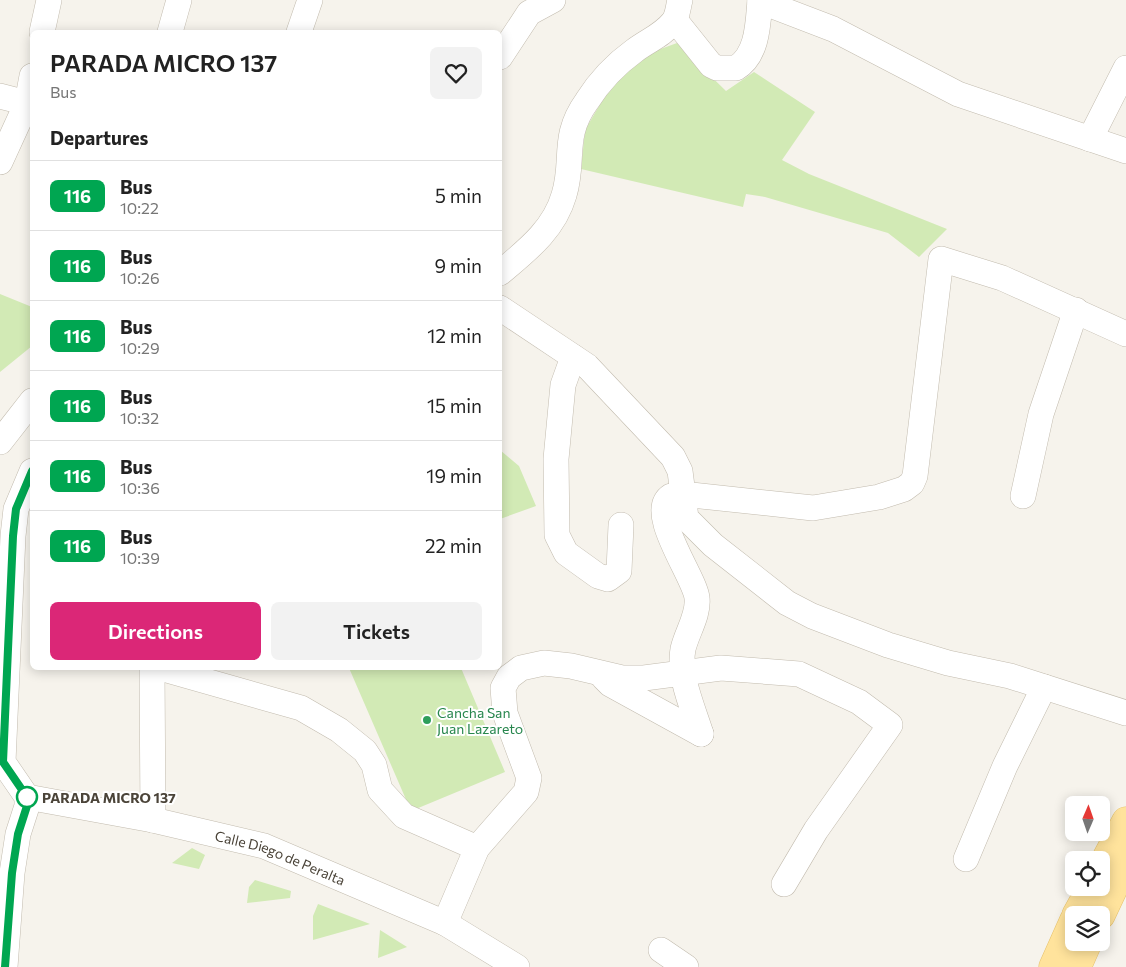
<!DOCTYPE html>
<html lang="en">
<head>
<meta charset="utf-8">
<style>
  :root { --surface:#fff; --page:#f2f2f2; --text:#222; --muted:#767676; --line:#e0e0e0; --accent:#db2777 }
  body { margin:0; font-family:Commissioner,sans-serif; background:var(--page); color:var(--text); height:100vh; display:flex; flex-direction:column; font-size:19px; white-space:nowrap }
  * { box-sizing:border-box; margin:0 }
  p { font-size:16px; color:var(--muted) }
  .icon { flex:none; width:28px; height:28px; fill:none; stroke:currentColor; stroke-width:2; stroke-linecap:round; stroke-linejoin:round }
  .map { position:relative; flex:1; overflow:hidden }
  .details { position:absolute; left:30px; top:30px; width:472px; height:640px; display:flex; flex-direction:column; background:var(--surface); border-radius:8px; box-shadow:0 2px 12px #0003 }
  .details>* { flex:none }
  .badge { padding:0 10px; border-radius:8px; font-size:18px; line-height:32px }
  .needle { width:32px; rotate:2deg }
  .controls { position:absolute; left:1065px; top:796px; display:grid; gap:10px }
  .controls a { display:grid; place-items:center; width:45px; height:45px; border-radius:8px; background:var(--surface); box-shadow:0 2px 12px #0003; font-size:25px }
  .map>.badge { position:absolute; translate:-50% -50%; box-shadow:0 0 0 2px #fff }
  h2 { padding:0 20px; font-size:19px; line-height:45px }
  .round { display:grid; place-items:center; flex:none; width:52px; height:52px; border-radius:8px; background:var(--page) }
  .head { display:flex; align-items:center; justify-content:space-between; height:85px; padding:0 20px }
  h1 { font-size:24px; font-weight:600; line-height:38px }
  .cta { display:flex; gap:10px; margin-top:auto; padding:10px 20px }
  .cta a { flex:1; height:58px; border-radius:8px; background:var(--accent); color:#fff; font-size:20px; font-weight:600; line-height:58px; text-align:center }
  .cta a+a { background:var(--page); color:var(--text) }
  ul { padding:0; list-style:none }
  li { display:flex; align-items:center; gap:15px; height:70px; padding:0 20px; border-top:1px solid var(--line) }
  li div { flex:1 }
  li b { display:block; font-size:19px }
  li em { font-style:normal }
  li .badge { min-width:55px; font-weight:700; text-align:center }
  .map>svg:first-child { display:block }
  .green { fill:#d2eab5 }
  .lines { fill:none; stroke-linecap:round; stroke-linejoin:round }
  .minor-casing { stroke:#c2bbae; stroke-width:26 }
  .major-casing { stroke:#e6c16a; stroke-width:29 }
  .minor { stroke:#fff; stroke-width:25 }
  .major { stroke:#ffe39c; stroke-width:28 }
  .line-casing { stroke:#fff; stroke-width:11 }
  .line { stroke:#00a651; stroke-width:8 }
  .leisure-dot { fill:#2e9e5b; stroke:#fff; stroke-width:2 }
  .stop-dot { fill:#fff; stroke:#00a651; stroke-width:2.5 }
  .labels { text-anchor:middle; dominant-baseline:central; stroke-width:4; stroke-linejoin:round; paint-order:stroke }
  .leisure-label { font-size:14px; fill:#27864d; stroke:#fff; text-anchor:start }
  .stop-label { font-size:14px; font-weight:bold; fill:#4b4439; stroke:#fff; text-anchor:start }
  .street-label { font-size:14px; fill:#4b4439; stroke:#fff }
</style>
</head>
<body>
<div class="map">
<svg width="1126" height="967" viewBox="0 0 1126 967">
  <rect width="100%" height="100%" fill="#f6f3ec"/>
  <path class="green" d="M677,43L726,91L754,72L815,112L782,160L809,174L947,229L919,257L888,233L765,197L746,194L743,207L581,169L585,130L613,82L647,54Z
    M0,294L32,307V346L0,372Z
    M500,450L519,466L536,506L500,519Z
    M349,668H461L505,772L411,811Z
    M192,848L205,855L199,869L172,863Z
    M255,880L291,891L290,898L247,903L249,887Z
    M318,904L370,924L313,940V916Z
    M380,930L407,947L378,958Z"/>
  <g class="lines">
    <defs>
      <g id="minor">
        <path d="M760,1L833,29L958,94L1126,151"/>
        <path d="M675,20L711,65L717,68H736C758,55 758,23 760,0"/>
        <path d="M42,32L49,0"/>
        <path d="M170,32L179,0"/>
        <path d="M299,32L310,0"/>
        <path d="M500,57L529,13L553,0"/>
        <path d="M0,96L27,103L32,101"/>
        <path d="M1090,139L1126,68"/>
        <path d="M0,162L27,103L32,76"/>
        <path d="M500,273C526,251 554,230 564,195C575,159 561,137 587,101C599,82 616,64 634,51C647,41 663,35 673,22C678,16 678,7 680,0"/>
        <path d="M500,308L587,366L673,457L680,471L686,518L713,545L787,603L812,616L888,645L948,663L1010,676L1126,713"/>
        <path d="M573,357L563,385L556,459L557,535L566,553L598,576L608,579L619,571L621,525"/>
        <path d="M0,442L32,401"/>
        <path d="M1023,496L1041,414L1076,310"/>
        <path d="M152,668L153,820"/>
        <path d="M160,668L301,708L339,730L365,751L374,765L380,790L404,816L477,848"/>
        <path d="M604,678L610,684L701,734"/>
        <path d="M701,734C693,708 678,676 683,649C687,632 699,615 697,598C695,577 646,512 671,496C674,495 679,494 682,494L813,508L879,497L904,489L912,483L915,476L941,259L1002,278L1126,334"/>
        <path id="s1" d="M27,797L153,820L264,846L445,923L517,967"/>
        <path d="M966,859L1005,766L1044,687"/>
        <path d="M445,923L477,848L526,792L529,778L505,713L503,688L509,677L521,668L544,663L571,666L622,678H644L721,668L799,674L859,702L890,725L816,830L784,884"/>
        <path d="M661,950L686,967"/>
        <path d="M5,967L12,873L18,834L27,806V797L3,762L13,536L16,509L32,471"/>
      </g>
      <path id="major" d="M1101,868L1126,821
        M1076,915L1091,888
        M1101,915L1126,862
        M1053,967L1074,920
        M1077,967L1088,942"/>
    </defs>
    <use href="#minor" class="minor-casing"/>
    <use href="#major" class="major-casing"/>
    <use href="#minor" class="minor"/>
    <use href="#major" class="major"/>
  </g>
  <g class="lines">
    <defs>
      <path id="line" d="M5,967L12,873L18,834L27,806V797L3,762L13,536L16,509L32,471"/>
    </defs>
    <use href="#line" class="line-casing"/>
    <use href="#line" class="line"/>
  </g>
  <circle class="leisure-dot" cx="427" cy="720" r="5"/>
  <circle class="stop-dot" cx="27" cy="797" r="10"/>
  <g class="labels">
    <g class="leisure-label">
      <text x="437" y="712">Cancha San<tspan x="437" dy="16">Juan Lazareto</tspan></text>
    </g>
    <g class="stop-label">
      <text x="42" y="797">PARADA MICRO 137</text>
    </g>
    <g class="street-label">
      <text stroke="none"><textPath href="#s1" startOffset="261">Calle Diego de Peralta</textPath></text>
    </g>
  </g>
</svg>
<div class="controls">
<a><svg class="needle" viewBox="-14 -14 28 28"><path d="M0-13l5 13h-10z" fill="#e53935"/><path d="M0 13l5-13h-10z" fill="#767676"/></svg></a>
<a><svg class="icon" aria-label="locate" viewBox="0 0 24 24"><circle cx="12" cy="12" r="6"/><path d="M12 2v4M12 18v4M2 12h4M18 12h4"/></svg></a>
<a><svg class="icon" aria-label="layers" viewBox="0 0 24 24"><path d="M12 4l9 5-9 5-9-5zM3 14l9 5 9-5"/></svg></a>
</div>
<section class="details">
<div class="head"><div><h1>PARADA MICRO 137</h1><p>Bus</p></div><a class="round"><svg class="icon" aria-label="heart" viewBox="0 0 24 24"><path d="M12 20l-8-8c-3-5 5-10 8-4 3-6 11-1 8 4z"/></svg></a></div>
<h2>Departures</h2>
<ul>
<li><span class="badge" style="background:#00a651;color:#fff">116</span><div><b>Bus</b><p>10:22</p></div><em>5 min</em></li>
<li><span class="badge" style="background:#00a651;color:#fff">116</span><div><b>Bus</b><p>10:26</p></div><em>9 min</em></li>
<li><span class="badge" style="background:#00a651;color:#fff">116</span><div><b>Bus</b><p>10:29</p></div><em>12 min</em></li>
<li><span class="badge" style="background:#00a651;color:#fff">116</span><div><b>Bus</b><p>10:32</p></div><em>15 min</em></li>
<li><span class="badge" style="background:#00a651;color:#fff">116</span><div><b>Bus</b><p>10:36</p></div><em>19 min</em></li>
<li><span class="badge" style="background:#00a651;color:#fff">116</span><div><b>Bus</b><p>10:39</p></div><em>22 min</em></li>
</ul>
<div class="cta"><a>Directions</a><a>Tickets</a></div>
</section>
</div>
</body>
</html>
